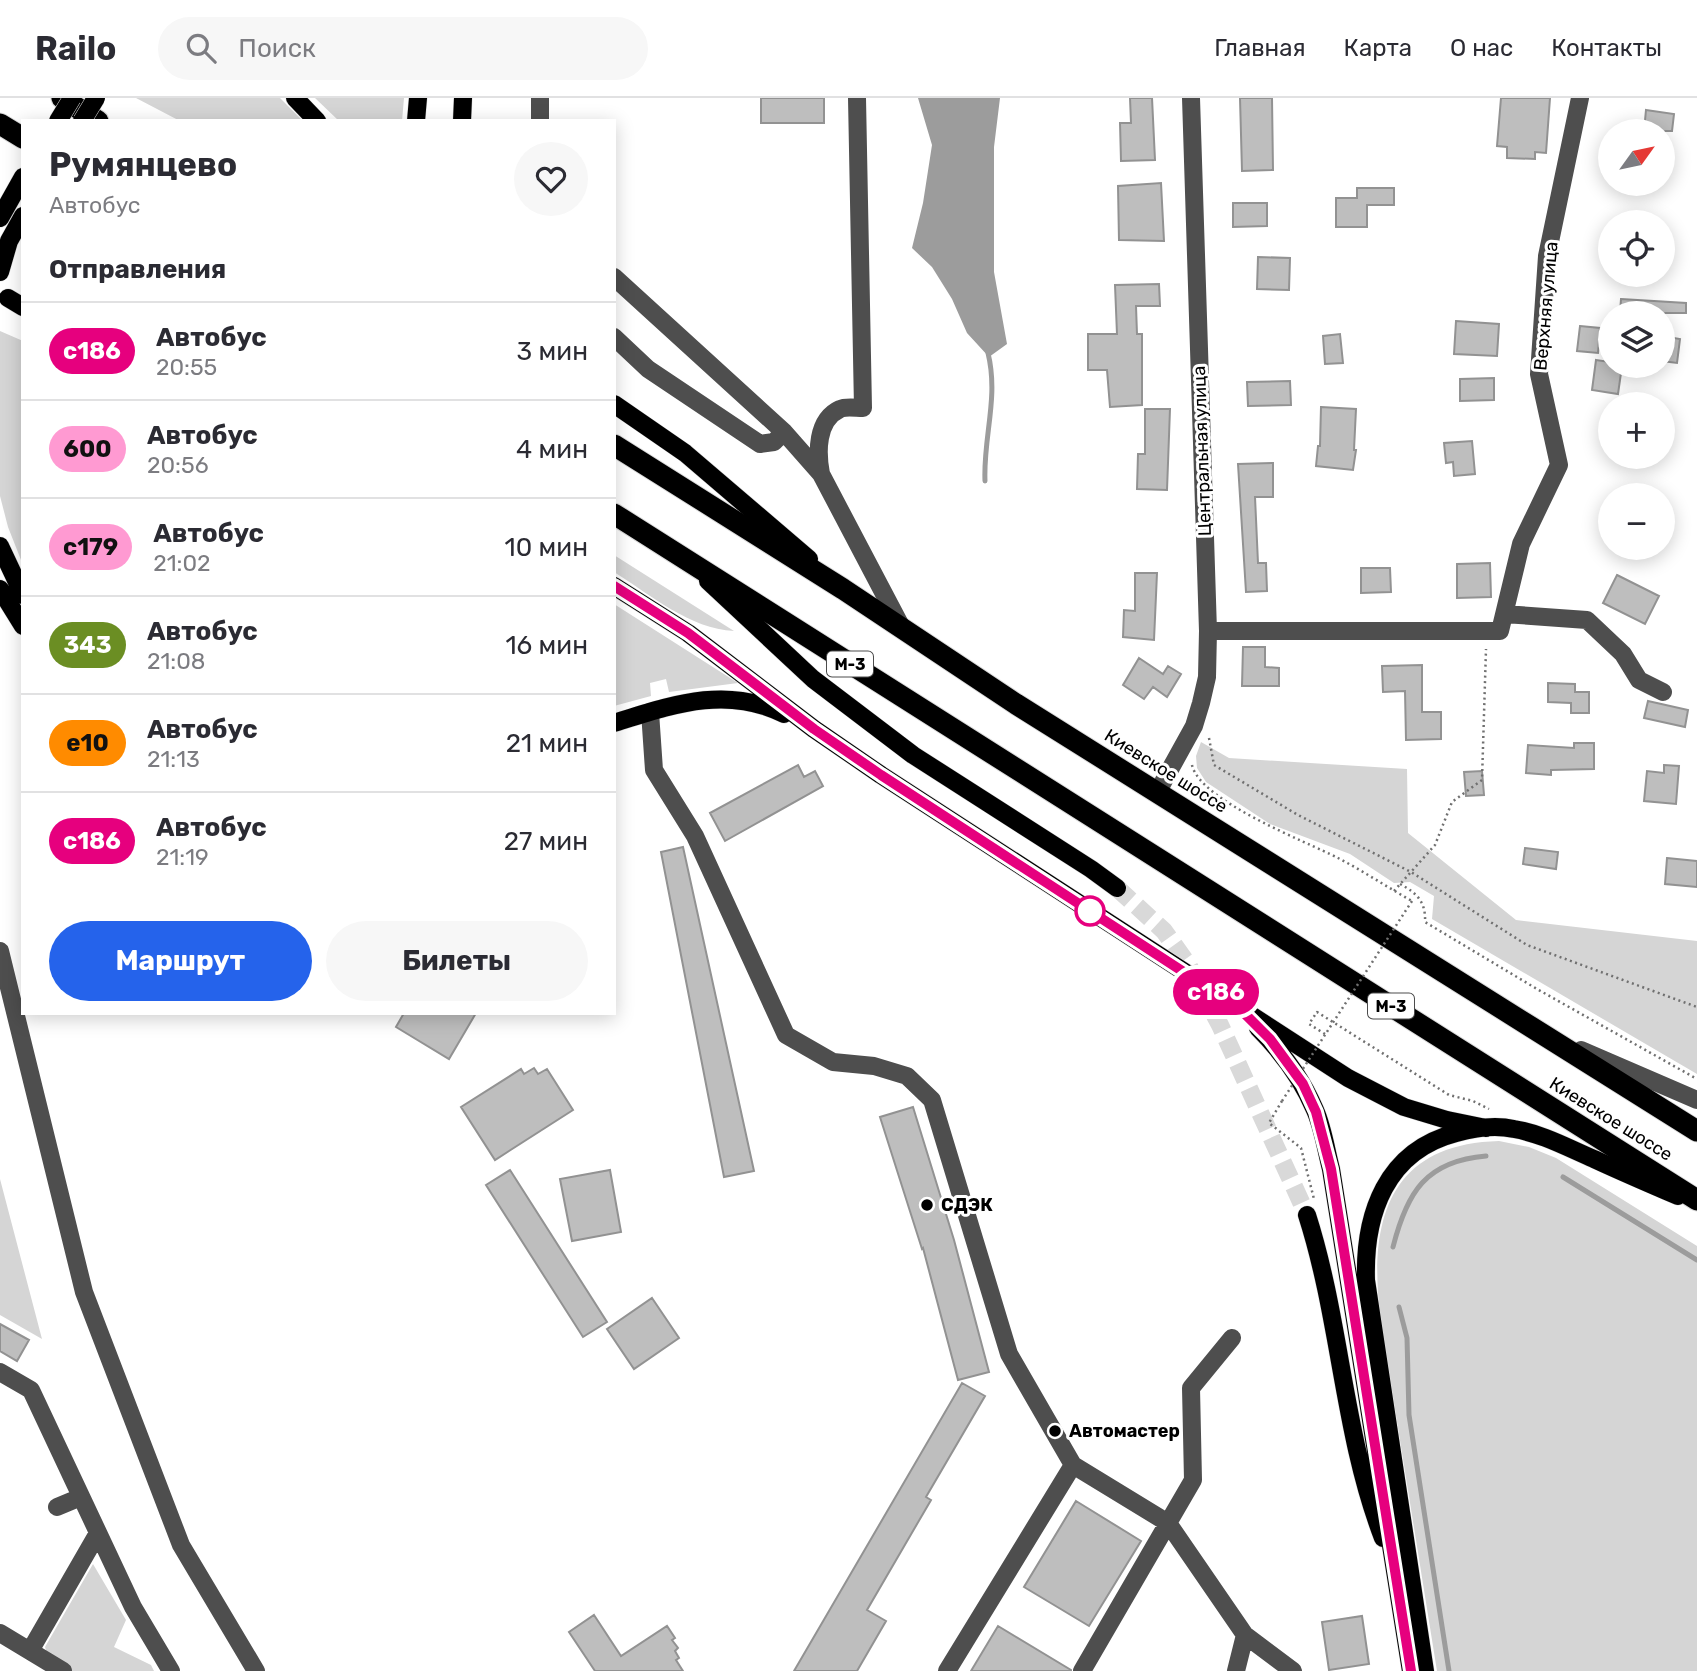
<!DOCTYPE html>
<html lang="ru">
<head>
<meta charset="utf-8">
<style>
  :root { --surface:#fff; --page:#f7f7f7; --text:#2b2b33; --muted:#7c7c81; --line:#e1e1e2; --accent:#2563eb }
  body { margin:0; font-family:Rubik,sans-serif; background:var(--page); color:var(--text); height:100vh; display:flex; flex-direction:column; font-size:26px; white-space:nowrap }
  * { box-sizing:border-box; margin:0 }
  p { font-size:23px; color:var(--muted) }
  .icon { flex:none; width:38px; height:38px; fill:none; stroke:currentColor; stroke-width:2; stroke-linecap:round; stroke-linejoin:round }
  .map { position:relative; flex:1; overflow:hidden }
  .sheet { position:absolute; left:21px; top:21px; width:595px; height:896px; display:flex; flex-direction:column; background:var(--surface); border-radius:0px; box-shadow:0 4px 18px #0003 }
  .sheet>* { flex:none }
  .badge { padding:0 14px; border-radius:23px; font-size:24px; line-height:46px }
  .needle { width:46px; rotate:57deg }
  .buttons { position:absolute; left:1598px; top:21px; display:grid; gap:14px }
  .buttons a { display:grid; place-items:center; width:77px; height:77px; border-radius:50%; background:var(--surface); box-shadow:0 4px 18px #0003; font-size:35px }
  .map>.badge { position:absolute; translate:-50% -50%; box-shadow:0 0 0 4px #fff }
  h2 { padding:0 28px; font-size:26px; line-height:63px }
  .round { display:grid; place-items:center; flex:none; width:74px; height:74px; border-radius:37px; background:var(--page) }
  .headline { display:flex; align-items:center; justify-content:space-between; height:119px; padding:0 28px }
  h1 { font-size:33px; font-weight:700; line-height:52px }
  .cta { display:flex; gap:14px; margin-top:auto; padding:14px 28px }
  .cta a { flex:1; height:80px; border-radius:42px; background:var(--accent); color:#fff; font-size:28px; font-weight:700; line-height:80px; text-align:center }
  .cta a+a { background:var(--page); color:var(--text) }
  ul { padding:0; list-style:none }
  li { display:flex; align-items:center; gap:21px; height:98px; padding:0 28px; border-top:2px solid var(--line) }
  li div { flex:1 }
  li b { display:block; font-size:26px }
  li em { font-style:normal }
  li .badge { min-width:77px; font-weight:700; text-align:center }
  header { display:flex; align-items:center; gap:42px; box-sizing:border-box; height:98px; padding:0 35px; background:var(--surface); border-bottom:2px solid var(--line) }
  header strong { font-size:33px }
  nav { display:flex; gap:38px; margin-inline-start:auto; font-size:24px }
  .search { width:490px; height:63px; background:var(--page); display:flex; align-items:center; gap:18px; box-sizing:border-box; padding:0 24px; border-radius:38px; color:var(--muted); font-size:26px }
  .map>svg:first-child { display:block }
  .green { fill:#d5d5d5 }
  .water { fill:#9c9c9c }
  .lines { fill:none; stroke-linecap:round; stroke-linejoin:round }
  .stream { stroke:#9c9c9c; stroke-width:5 }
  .building { fill:#bebebe; stroke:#929292; stroke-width:2 }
  .major-tunnel { stroke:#d9d9d9; stroke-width:18; stroke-dasharray:18 9; stroke-linecap:butt }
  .major-casing { stroke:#dbdbdb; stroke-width:19 }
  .highway-casing { stroke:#dbdbdb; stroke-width:23 }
  .path { stroke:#707070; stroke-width:2.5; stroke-dasharray:2 3.5; stroke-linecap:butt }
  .minor { stroke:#4e4e4e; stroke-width:18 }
  .major { stroke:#000; stroke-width:18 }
  .highway { stroke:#000; stroke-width:21 }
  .major-bridge-casing { stroke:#dbdbdb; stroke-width:19; stroke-linecap:butt }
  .path-bridge { stroke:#707070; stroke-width:2.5; stroke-dasharray:2 3.5; stroke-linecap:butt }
  .major-bridge { stroke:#000; stroke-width:18 }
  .line-casing { stroke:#fff; stroke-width:16 }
  .line { stroke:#e6007e; stroke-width:10 }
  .stop-dot { fill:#fff; stroke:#e6007e; stroke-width:3.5 }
  .poi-dot { fill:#000; stroke:#fff; stroke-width:2.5 }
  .labels { text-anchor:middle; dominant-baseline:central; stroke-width:6; stroke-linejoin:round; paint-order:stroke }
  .shield { fill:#fff; stroke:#4c4c4c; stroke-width:2 }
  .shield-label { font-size:16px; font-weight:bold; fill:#000 }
  .street-label { font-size:18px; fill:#000; stroke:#fff }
  .poi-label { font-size:18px; font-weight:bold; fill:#000; stroke:#fff; text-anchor:start }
</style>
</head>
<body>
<header>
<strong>Railo</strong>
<div class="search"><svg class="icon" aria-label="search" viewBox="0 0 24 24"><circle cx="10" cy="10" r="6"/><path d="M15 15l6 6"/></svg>Поиск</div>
<nav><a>Главная</a><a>Карта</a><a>О нас</a><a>Контакты</a></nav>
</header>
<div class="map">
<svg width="1697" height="1573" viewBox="0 0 1697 1573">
  <rect width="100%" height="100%" fill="#fff"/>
  <path class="green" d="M136,0H280L303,23H180Z
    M315,0H404L402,23H339Z
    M0,233L23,243V467L8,429L0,398Z
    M614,458V457L734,533C690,531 651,497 614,474Z
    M614,506L738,585L669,594L666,581L650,585L651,598L614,608Z
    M1201,644L1229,660L1407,671L1408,735L1516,822L1697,843V976L1432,821L1434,798L1410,784L1394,785L1350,756L1270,726L1206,684L1197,670L1196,658Z
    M1499,1043L1529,1049L1556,1060L1697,1148V1573H1437L1381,1224C1368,1128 1385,1046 1499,1043Z
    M0,1081L42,1241L0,1217Z
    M93,1466L126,1522L114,1549L151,1567L154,1573H72L47,1556L45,1549Z"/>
  <path class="water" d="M918,0H1000L994,49V174L1007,246L989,259L967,235L952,201L932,169L912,150L923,105L932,47Z"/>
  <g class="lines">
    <path class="stream" d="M985,383C983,339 999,300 988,255
      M1563,1079L1697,1162
      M1393,1149C1407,1094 1426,1063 1486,1058
      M1399,1209L1407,1240L1409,1317L1449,1573"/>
  </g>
  <path class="building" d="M761,0H824V25H761Z
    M1130,0H1152L1155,62L1121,63L1120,25H1131Z
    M1240,0H1272L1273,72L1242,73Z
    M1501,0H1550L1546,55L1535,54V61L1507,60V49L1497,48Z
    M1646,12L1674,16L1672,33H1644Z
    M1161,85L1164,143L1119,142L1118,88Z
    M1357,90H1394V107H1367V129H1336V100H1357Z
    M1233,105H1267V128L1233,129Z
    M1258,159L1290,160L1289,192L1257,191Z
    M1159,186L1160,208H1136L1137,236H1142V307L1110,309L1107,272H1088V236H1117L1115,187Z
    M1621,201L1686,205V215H1620Z
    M1456,223L1499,226L1497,258L1454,256Z
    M1580,228L1600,230L1598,255L1577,253Z
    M1340,236L1343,265L1325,266L1323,238Z
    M1662,238L1680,241L1677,265L1662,263Z
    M1596,262L1610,264V268H1622L1618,296L1592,292Z
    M1494,280V302L1460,303V281Z
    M1290,283L1291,307L1248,308L1247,284Z
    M1321,309L1356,311L1354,352H1356L1353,372L1316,368L1318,348H1320Z
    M1145,311H1170L1167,392L1137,391L1138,356H1145Z
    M1472,343L1475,376L1454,378L1453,364L1446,365L1444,345Z
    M1273,365V399H1255L1258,465H1266L1267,493L1246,494L1238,366Z
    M1490,465L1491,499L1457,500V466Z
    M1361,470H1390L1391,494L1361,495Z
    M1135,475H1157L1154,542L1123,539L1124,512L1135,513Z
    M1617,477L1659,498L1645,526L1603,505Z
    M1243,549H1265V569L1279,570V588H1242Z
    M1139,560L1163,576L1168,568L1181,576L1167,599L1153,589L1144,601L1123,587Z
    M1422,567V614H1441V641L1406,642L1405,593L1383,594L1382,568Z
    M1548,585L1575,586V594H1589V615H1571V605L1548,604Z
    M1648,603L1688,612L1685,629L1644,620Z
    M1574,645H1594V671L1551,672V677L1526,675L1528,647L1574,650Z
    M798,667L804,679L815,673L823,688L725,743L710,715Z
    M1664,667L1679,668L1676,706L1644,703L1647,673L1664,675Z
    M1482,673L1484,697L1466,698L1464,674Z
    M683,749L754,1073L724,1079L661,754Z
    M1525,750L1558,754L1556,771L1523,766Z
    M1667,760L1697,763V789L1665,786Z
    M404,915H476L449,961L396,929Z
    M534,970L538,976L547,971L573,1012L495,1062L461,1009L521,971L524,976Z
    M913,1009L954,1142L989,1274L958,1282L923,1150L922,1151L880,1019Z
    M510,1072L607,1224L583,1239L486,1087Z
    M610,1072L621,1134L572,1143L560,1081Z
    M652,1200L679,1240L634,1271L607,1231Z
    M0,1226L29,1242L17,1263L0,1253Z
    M962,1285L985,1298L926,1399L931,1402L867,1512L886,1523L857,1573H794Z
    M1076,1403L1141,1443L1089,1528L1024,1489Z
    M594,1517L621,1558L667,1528L675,1540L672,1542L678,1550L675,1553L679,1560L676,1562L683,1573H595L569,1534Z
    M1362,1518L1369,1566L1329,1572L1322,1524Z
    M998,1528L1071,1572V1573H971Z"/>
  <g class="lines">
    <path class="major-tunnel" d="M1117,790L1164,833L1187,865L1220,927L1307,1117"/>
    <defs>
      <path id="major" d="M295,0L317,23
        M416,23L418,0
        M462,23L463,0
        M0,120L23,79
        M0,174L9,143L23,118
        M8,200L23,209
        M614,306L685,355L809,461
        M0,448L23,497
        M708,483L813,581L913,657L1091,771L1117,790
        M614,488L688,535L814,631L881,677L1348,980L1404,1009L1447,1022L1486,1030
        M0,491L23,528
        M614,625C672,607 726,587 784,616
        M1258,930C1282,954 1302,981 1315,1012C1323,1030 1326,1052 1331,1071L1411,1573
        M1307,1117C1341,1223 1343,1336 1383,1440
        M1425,1573L1366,1182C1364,1116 1386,1053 1456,1035C1474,1030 1495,1027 1514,1031C1543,1036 1568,1050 1594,1061C1622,1074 1650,1086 1678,1098"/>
      <path id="highway" d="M62,0L98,23
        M0,26L23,40
        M614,347L843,491L1016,606L1697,1033
        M614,416L1697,1102"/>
    </defs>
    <use href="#major" class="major-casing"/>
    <use href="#highway" class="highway-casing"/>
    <path class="path" d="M1209,640L1214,667L1298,717L1411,774L1527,847L1697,909
      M1192,667C1200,703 1305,743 1338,760C1363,773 1387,789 1412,803
      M1400,786C1417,795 1426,804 1425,824L1537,891L1697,981
      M1394,793L1435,747L1452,704L1482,682L1486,551
      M1325,936L1309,926L1317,914L1449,997L1473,1003L1489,1011
      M1282,1003L1269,1025L1301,1050L1314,1101"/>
    <path class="minor" d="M540,0V23
      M614,179L784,334L821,376L902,530
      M614,239L648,271L760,346L774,344L784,334
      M821,376C817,355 816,322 840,311C846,308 856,310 863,310L857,0
      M1504,516L1587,522L1623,556L1639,582L1663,594
      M1208,533H1500L1521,446L1559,367L1539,276L1547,158L1580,0
      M650,614L654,672L695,738L786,937L833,964L874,968L907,978L932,1002L1009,1256L1073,1367L947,1573
      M1157,695L1194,628L1201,605L1207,579L1208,533L1191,0
      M0,853L84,1194L181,1447L256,1573
      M1581,952L1697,1002
      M0,1274L31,1292L133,1509L171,1573
      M1073,1367L1168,1425L1245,1537L1293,1573
      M57,1409L81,1399
      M0,1535L63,1573
      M30,1553L98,1435
      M1082,1573L1193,1382L1191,1290L1232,1240
      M1236,1573L1245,1537"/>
    <use href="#major" class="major"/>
    <use href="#highway" class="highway"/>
    <defs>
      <path id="major-bridge" d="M58,23L72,0
        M82,23L96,0"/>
    </defs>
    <use href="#major-bridge" class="major-bridge-casing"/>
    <path class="path-bridge" d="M1282,1003L1412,803"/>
    <use href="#major-bridge" class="major-bridge"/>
  </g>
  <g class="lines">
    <defs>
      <path id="line" d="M614,488L688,535L814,631L881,677L1239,910L1270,941L1303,986L1316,1014L1331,1071L1411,1573"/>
    </defs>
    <use href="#line" class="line-casing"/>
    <use href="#line" class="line"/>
  </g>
  <circle class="stop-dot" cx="1090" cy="813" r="14"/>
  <g class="poi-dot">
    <circle cx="927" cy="1107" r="7"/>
    <circle cx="1055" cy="1333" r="7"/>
  </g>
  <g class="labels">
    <g class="shield">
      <rect x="827" y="553.5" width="46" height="25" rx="5"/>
      <rect x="1368" y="895.5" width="46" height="25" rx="5"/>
    </g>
    <g class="shield-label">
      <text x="850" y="566">М-3</text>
      <text x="1391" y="908">М-3</text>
    </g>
    <g class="street-label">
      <text transform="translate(1546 208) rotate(-85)">Верхняя улица</text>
      <text transform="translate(1202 353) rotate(-92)">Центральная улица</text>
      <text transform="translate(1166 673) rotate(32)">Киевское шоссе</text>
      <text transform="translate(1611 1021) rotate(32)">Киевское шоссе</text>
    </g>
    <g class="poi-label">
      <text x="941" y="1107">СДЭК</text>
      <text x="1069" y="1333">Автомастер</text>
    </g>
  </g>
</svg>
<div class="buttons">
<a><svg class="needle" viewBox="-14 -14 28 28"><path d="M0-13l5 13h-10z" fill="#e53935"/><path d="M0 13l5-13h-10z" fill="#7c7c81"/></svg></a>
<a><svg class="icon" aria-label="locate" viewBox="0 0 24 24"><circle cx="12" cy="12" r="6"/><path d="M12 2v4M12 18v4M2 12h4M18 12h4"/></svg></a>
<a><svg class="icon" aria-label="layers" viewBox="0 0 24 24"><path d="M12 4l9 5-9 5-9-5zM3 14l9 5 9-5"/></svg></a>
<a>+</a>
<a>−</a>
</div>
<b class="badge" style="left:1216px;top:894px;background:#e6007e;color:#fff">с186</b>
<section class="sheet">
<div class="headline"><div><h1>Румянцево</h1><p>Автобус</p></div><a class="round"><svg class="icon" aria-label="heart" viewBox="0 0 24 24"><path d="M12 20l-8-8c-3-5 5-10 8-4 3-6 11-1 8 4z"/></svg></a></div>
<h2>Отправления</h2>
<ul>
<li><span class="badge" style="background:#e6007e;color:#fff">с186</span><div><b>Автобус</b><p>20:55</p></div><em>3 мин</em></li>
<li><span class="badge" style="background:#ff9ad2;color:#111">600</span><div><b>Автобус</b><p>20:56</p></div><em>4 мин</em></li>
<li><span class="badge" style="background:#ff9ad2;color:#111">с179</span><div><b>Автобус</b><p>21:02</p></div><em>10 мин</em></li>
<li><span class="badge" style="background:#6b8e23;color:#fff">343</span><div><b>Автобус</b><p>21:08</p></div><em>16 мин</em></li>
<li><span class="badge" style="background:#ff8b00;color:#111">е10</span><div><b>Автобус</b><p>21:13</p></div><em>21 мин</em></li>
<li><span class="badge" style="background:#e6007e;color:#fff">с186</span><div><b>Автобус</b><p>21:19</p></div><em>27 мин</em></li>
</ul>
<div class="cta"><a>Маршрут</a><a>Билеты</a></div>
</section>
</div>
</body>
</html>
